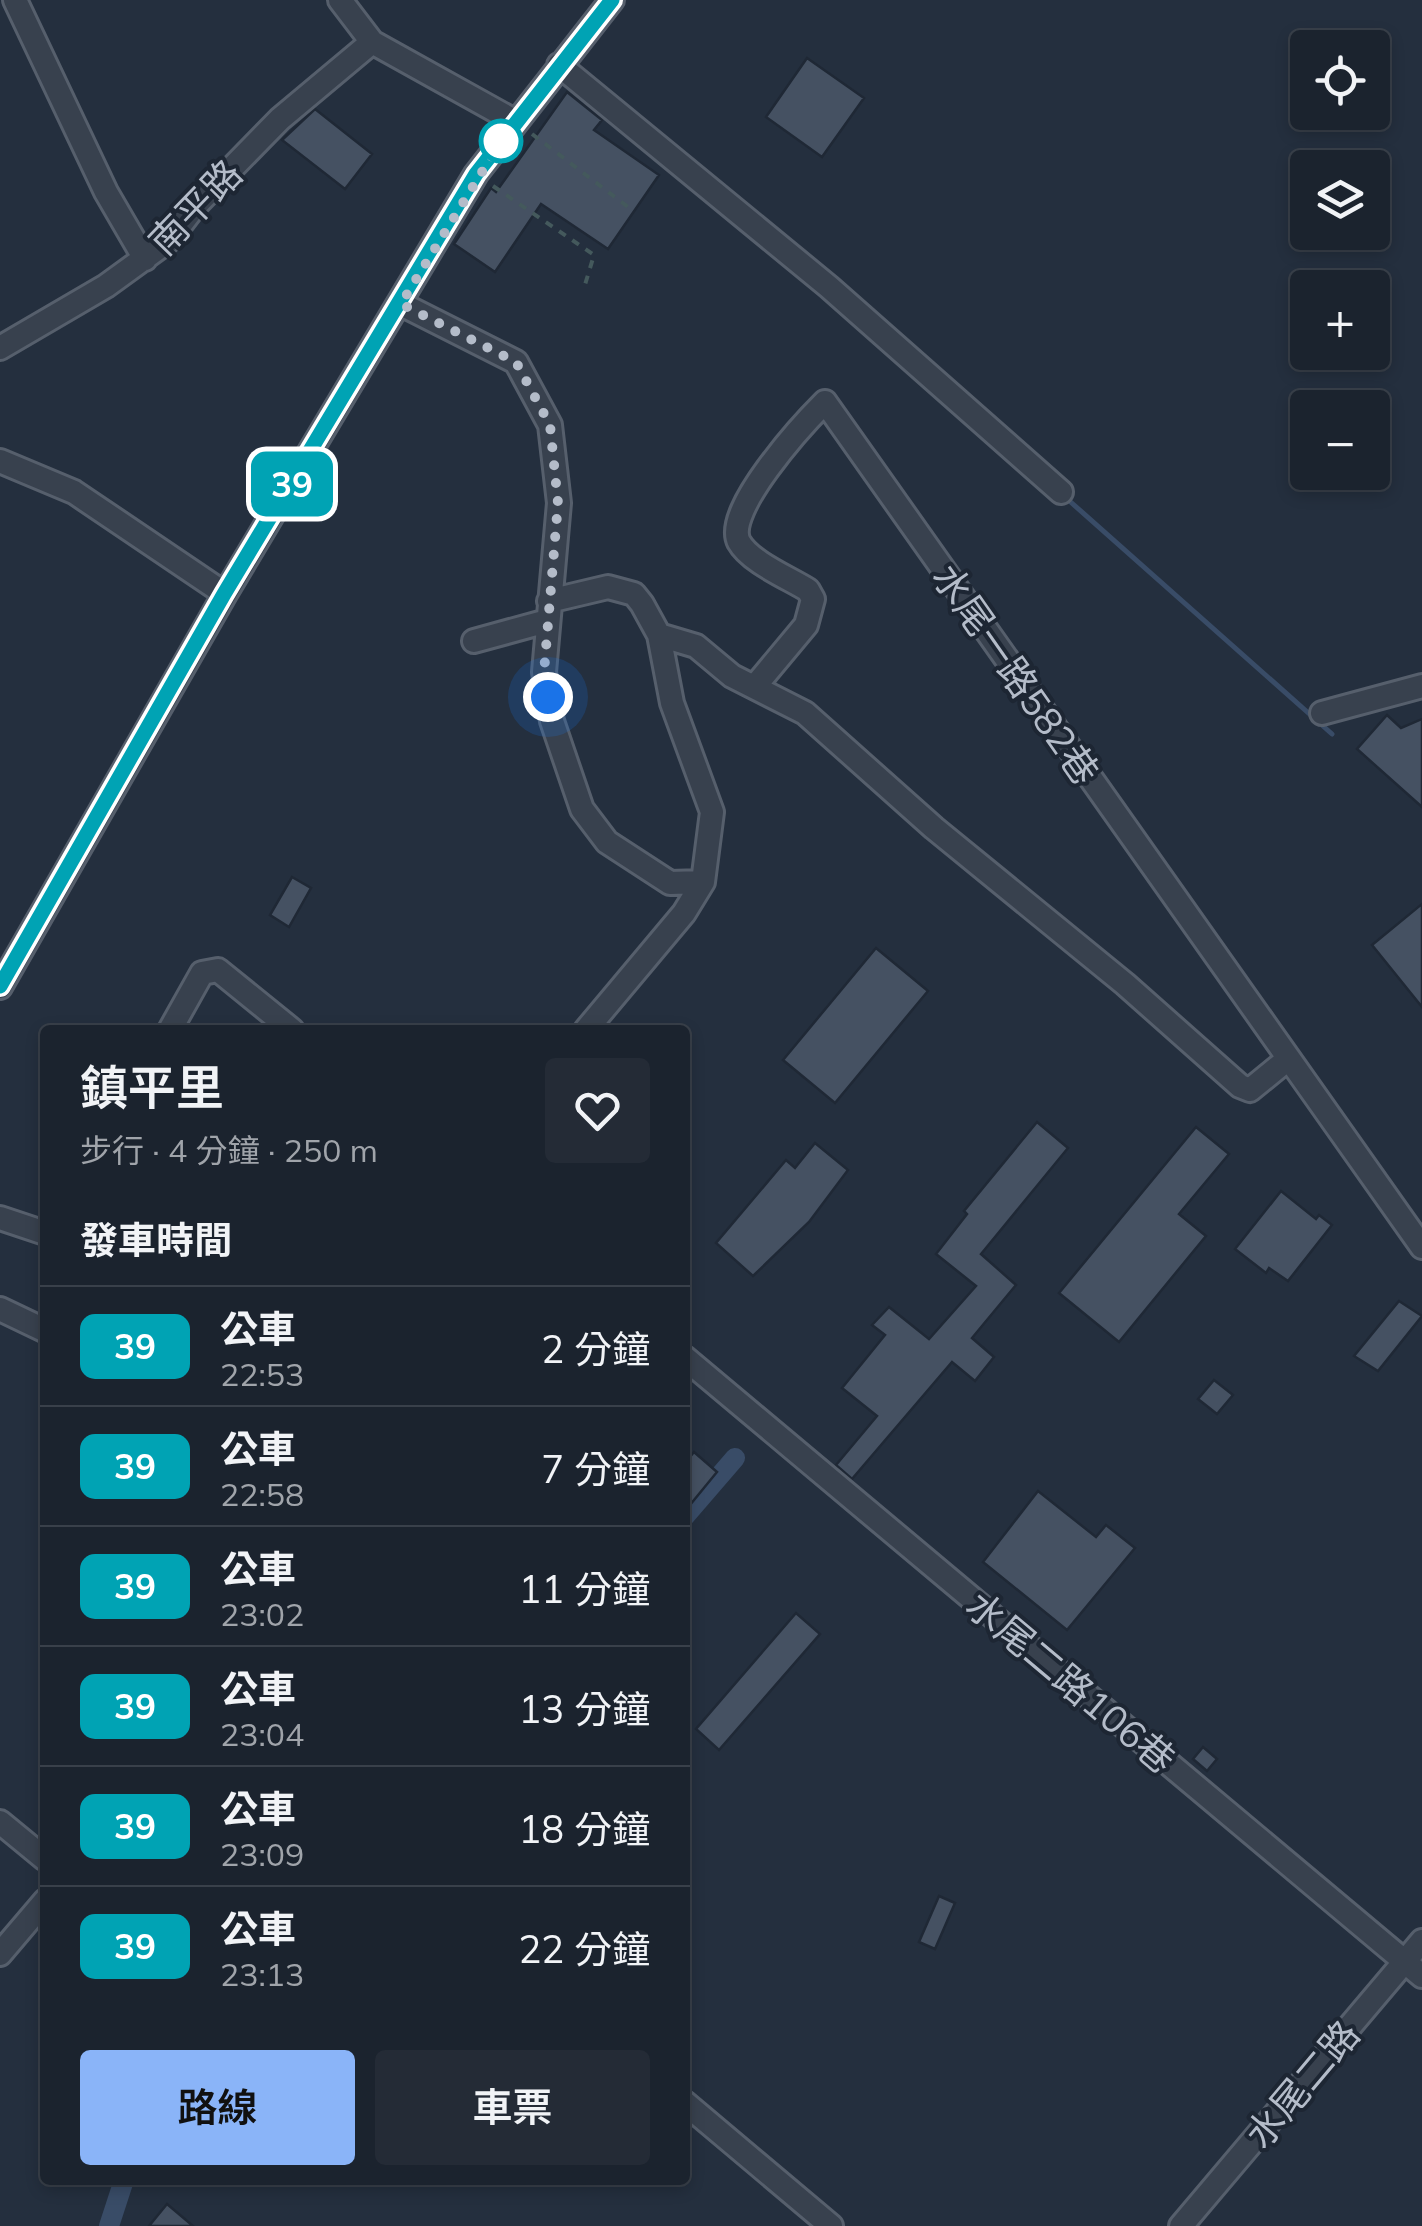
<!DOCTYPE html>
<html lang="zh-TW">
<head>
<meta charset="utf-8">
<style>
  :root { --surface:#1b232e; --page:#242b36; --text:#f1f3f6; --muted:#a0a4aa; --line:#39404a; --accent:#8ab4f8 }
  body { margin:0; font-family:Mulish,"Noto Sans TC",sans-serif; background:var(--page); color:var(--text); height:100vh; display:flex; flex-direction:column; font-size:38px; white-space:nowrap }
  * { box-sizing:border-box; margin:0 }
  p { font-size:32px; color:var(--muted) }
  .icon { flex:none; width:55px; height:55px; fill:none; stroke:currentColor; stroke-width:2; stroke-linecap:round; stroke-linejoin:round }
  .map { position:relative; flex:1; overflow:hidden }
  .panel { position:absolute; left:40px; top:1025px; width:650px; height:1160px; display:flex; flex-direction:column; background:var(--surface); border-radius:10px; box-shadow:0 5px 15px #0003,0 0 0 2px var(--line) }
  .panel>* { flex:none }
  .badge { padding:0 20px; border-radius:15px; font-size:35px; line-height:65px }
  .tools { position:absolute; left:1290px; top:30px; display:grid; gap:20px }
  .tools a { display:grid; place-items:center; width:100px; height:100px; border-radius:10px; background:var(--surface); box-shadow:0 5px 15px #0003,0 0 0 2px var(--line); font-size:50px }
  .you { position:absolute; width:50px; height:50px; margin:-25px; border:8px solid #fff; border-radius:50%; background:#1a73e8; box-shadow:0 0 0 15px #1a73e833 }
  .map>.badge { position:absolute; translate:-50% -50%; box-shadow:0 0 0 5px #fff }
  h2 { padding:0 40px; font-size:38px; line-height:90px }
  .round { display:grid; place-items:center; flex:none; width:105px; height:105px; border-radius:10px; background:var(--page) }
  .head { display:flex; align-items:center; justify-content:space-between; height:170px; padding:0 40px }
  h1 { font-size:48px; font-weight:600; line-height:75px }
  .action { display:flex; gap:20px; margin-top:auto; padding:20px 40px }
  .action a { flex:1; height:115px; border-radius:10px; background:var(--accent); color:#111; font-size:40px; font-weight:600; line-height:115px; text-align:center }
  .action a+a { background:var(--page); color:var(--text) }
  ul { padding:0; list-style:none }
  li { display:flex; align-items:center; gap:30px; height:120px; padding:0 40px; border-top:2px solid var(--line) }
  li div { flex:1 }
  li b { display:block; font-size:38px }
  li em { font-style:normal }
  li .badge { min-width:110px; font-weight:700; text-align:center }
  .map>svg:first-child { display:block }
  .lines { fill:none; stroke-linecap:round; stroke-linejoin:round }
  .stream { stroke:#394c67; stroke-width:5 }
  .canal { stroke:#394c67; stroke-width:20 }
  .building { fill:#455162; stroke:#1f2835; stroke-width:2.5 }
  .minor-casing { stroke:#565f6c; stroke-width:28 }
  .path { stroke:#44595c; stroke-width:4; stroke-dasharray:8 8; stroke-linecap:butt }
  .minor { stroke:#38414e; stroke-width:22 }
  .line-casing { stroke:#fff; stroke-width:22 }
  .line { stroke:#00a3b4; stroke-width:15 }
  .walk { stroke:#b4bcc9; stroke-width:10; stroke-dasharray:0 18 }
  .stop-dot { fill:#fff; stroke:#00a3b4; stroke-width:5 }
  .labels { text-anchor:middle; dominant-baseline:central; stroke-width:8; stroke-linejoin:round; paint-order:stroke }
  .street-label { font-size:38px; fill:#b4bcc9; stroke:#1d2633 }
</style>
</head>
<body>
<div class="map">
<svg width="1422" height="2226" viewBox="0 0 1422 2226">
  <rect width="100%" height="100%" fill="#242f3e"/>
  <g class="lines">
    <path class="stream" d="M1065,497L1332,734"/>
    <path class="canal" d="M685,1516L735,1458
      M109,2226L124,2180"/>
  </g>
  <path class="building" d="M807,58L864,98L822,157L766,117Z
    M567,92L602,120L594,130L659,175L608,249L541,204L495,272L454,244L491,188L496,192Z
    M315,109L372,154L345,189L282,140Z
    M1387,715L1401,728L1422,719V807L1357,749Z
    M292,877L311,888L289,927L270,915Z
    M1422,904V1007L1372,945Z
    M876,948L928,991L835,1103L783,1060Z
    M1037,1122L1068,1148L981,1254L1016,1285L972,1338L994,1357L975,1381L952,1362L852,1479L836,1465L877,1416L842,1388L885,1335L872,1325L889,1307L929,1339L976,1286L936,1254L967,1214L964,1211Z
    M1196,1127L1229,1154L1179,1214L1206,1236L1119,1342L1059,1293Z
    M815,1143L848,1170L809,1222L753,1276L716,1243L786,1160L795,1168Z
    M1281,1191L1316,1219L1319,1215L1332,1225L1288,1281L1269,1268L1266,1273L1235,1249Z
    M1399,1301L1422,1316L1378,1371L1354,1356Z
    M1214,1380L1233,1395L1217,1414L1198,1399Z
    M694,1452L717,1472L685,1511V1463Z
    M1038,1491L1096,1537L1106,1525L1135,1548L1067,1630L983,1562Z
    M796,1613L820,1634L719,1750L696,1729Z
    M1203,1747L1217,1759L1207,1771L1193,1759Z
    M939,1896L955,1903L935,1949L919,1942Z
    M167,2204L193,2226H149Z"/>
  <g class="lines">
    <defs>
      <path id="minor" d="M15,0L106,192L145,259
        M340,0L372,42L516,122
        M559,65L829,287L1061,492
        M401,304L516,362L550,425L559,503L544,672L552,721L582,809L607,842L670,883L703,882
        M0,348L106,286L168,241L194,207L280,119L372,42
        M0,461L74,492L225,594
        M549,601L608,587L634,594L642,604L659,635L672,703L712,812L703,882L684,913L586,1030
        M659,635L696,646L732,676L805,713L934,828L1125,984L1240,1086L1250,1090L1288,1059
        M474,641L547,621
        M756,685L806,625L813,599L808,590C789,578 750,562 739,542C723,511 803,424 825,402L1422,1247
        M1322,713L1422,686
        M0,987L225,594L476,174L612,0
        M170,1030L202,973L218,970L292,1030
        M0,1218L45,1233
        M0,1309L44,1330
        M685,1358L1422,1976
        M0,1822L45,1859
        M0,1954L45,1901
        M685,2103L831,2226
        M1181,2226L1422,1941"/>
    </defs>
    <use href="#minor" class="minor-casing"/>
    <path class="path" d="M532,134L632,210
      M493,186L594,255L584,288"/>
    <use href="#minor" class="minor"/>
  </g>
  <g class="lines">
    <defs>
      <path id="line" d="M0,986L224,594L476,174L612,0"/>
    </defs>
    <use href="#line" class="line-casing"/>
    <use href="#line" class="line"/>
    <path class="walk" d="M501,141L401,304L516,362L550,425L558,503L544,672L548,697"/>
  </g>
  <circle class="stop-dot" cx="501" cy="141" r="20"/>
  <g class="labels">
    <g class="street-label">
      <text transform="translate(195 207) rotate(-46)">南平路</text>
      <text transform="translate(1016 674) rotate(55)">水尾一路582巷</text>
      <text transform="translate(1071 1682) rotate(40)">水尾二路106巷</text>
      <text transform="translate(1302 2084) rotate(-50)">水尾二路</text>
    </g>
  </g>
</svg>
<div class="tools">
<a><svg class="icon" aria-label="locate" viewBox="0 0 24 24"><circle cx="12" cy="12" r="6"/><path d="M12 2v4M12 18v4M2 12h4M18 12h4"/></svg></a>
<a><svg class="icon" aria-label="layers" viewBox="0 0 24 24"><path d="M12 4l9 5-9 5-9-5zM3 14l9 5 9-5"/></svg></a>
<a>+</a>
<a>−</a>
</div>
<div class="you" style="left:548px;top:697px"></div>
<b class="badge" style="left:292px;top:484px;background:#00a3b4;color:#fff">39</b>
<section class="panel">
<div class="head"><div><h1>鎮平里</h1><p>步行 · 4 分鐘 · 250 m</p></div><a class="round"><svg class="icon" aria-label="heart" viewBox="0 0 24 24"><path d="M12 20l-8-8c-3-5 5-10 8-4 3-6 11-1 8 4z"/></svg></a></div>
<h2>發車時間</h2>
<ul>
<li><span class="badge" style="background:#00a3b4;color:#fff">39</span><div><b>公車</b><p>22:53</p></div><em>2 分鐘</em></li>
<li><span class="badge" style="background:#00a3b4;color:#fff">39</span><div><b>公車</b><p>22:58</p></div><em>7 分鐘</em></li>
<li><span class="badge" style="background:#00a3b4;color:#fff">39</span><div><b>公車</b><p>23:02</p></div><em>11 分鐘</em></li>
<li><span class="badge" style="background:#00a3b4;color:#fff">39</span><div><b>公車</b><p>23:04</p></div><em>13 分鐘</em></li>
<li><span class="badge" style="background:#00a3b4;color:#fff">39</span><div><b>公車</b><p>23:09</p></div><em>18 分鐘</em></li>
<li><span class="badge" style="background:#00a3b4;color:#fff">39</span><div><b>公車</b><p>23:13</p></div><em>22 分鐘</em></li>
</ul>
<div class="action"><a>路線</a><a>車票</a></div>
</section>
</div>
</body>
</html>
